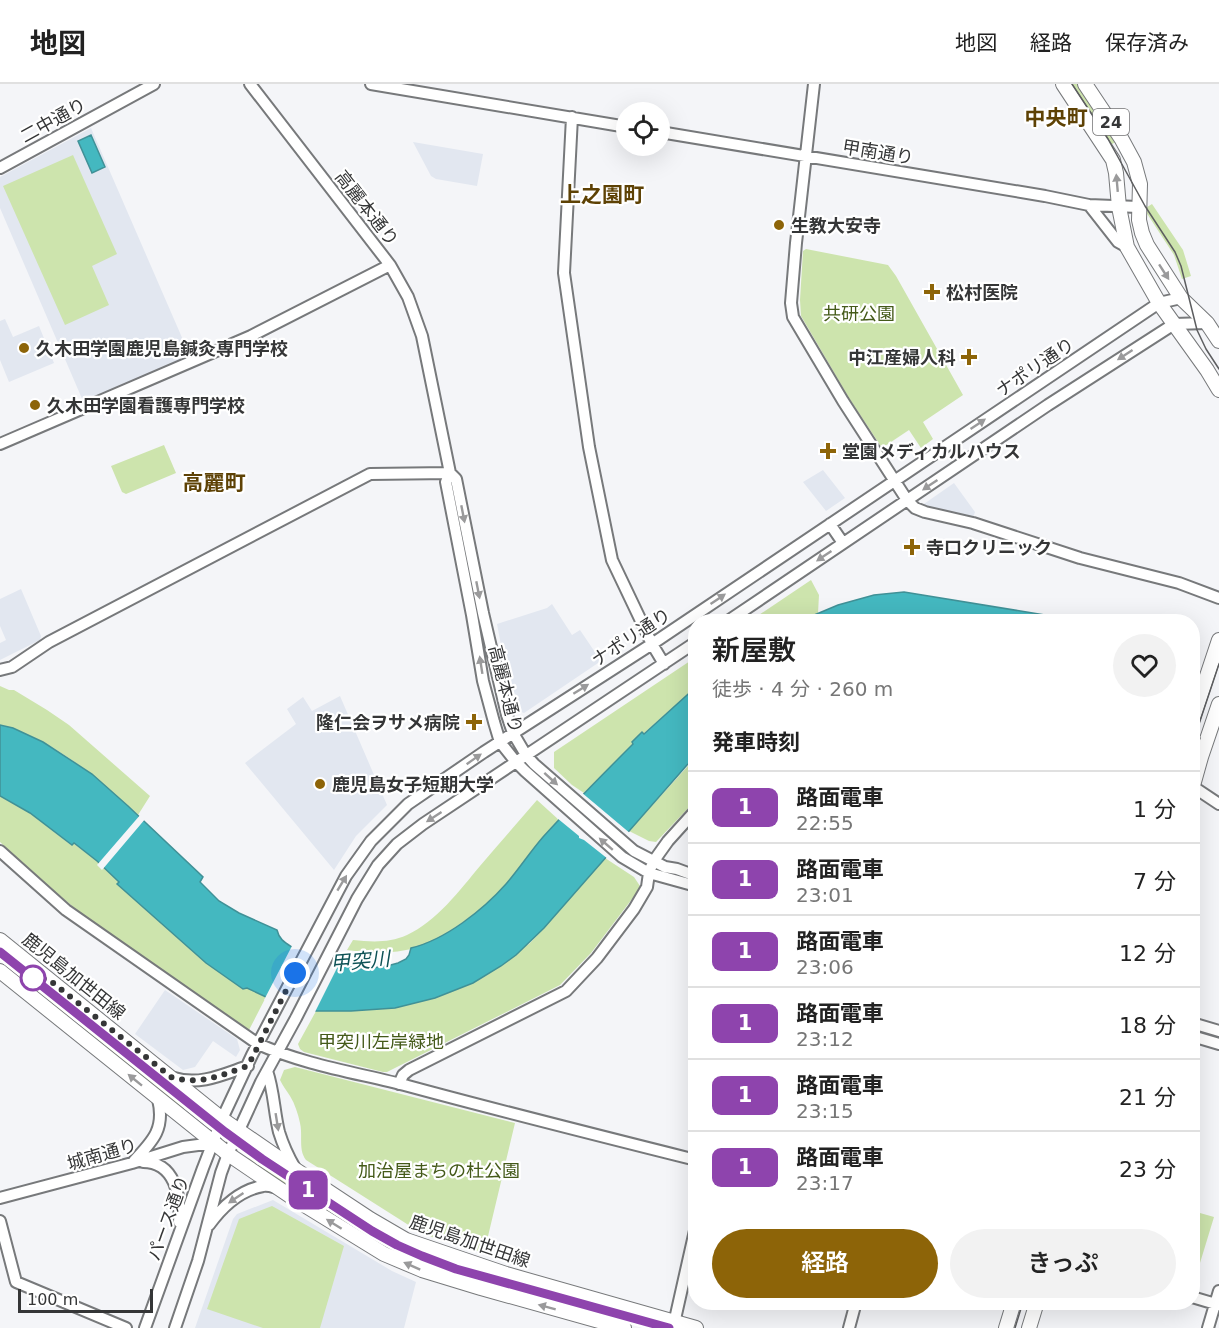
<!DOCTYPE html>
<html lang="ja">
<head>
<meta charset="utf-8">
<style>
  :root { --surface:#fff; --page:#f2f2f2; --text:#222; --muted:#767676; --line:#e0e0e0; --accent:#8d6408 }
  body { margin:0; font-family:"DejaVu Sans","Noto Sans JP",sans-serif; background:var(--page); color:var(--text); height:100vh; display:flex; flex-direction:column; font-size:22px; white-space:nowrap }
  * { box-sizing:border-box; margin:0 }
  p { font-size:20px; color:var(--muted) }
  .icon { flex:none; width:33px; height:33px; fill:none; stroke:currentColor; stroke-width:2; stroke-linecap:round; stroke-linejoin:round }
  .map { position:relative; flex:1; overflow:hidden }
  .details { position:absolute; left:688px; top:530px; width:512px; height:696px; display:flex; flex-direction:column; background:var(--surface); border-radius:24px; box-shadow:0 6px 24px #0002 }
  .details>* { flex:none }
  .badge { padding:0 12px; border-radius:9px; font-size:21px; line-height:39px }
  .fabs { position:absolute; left:616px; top:18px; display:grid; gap:12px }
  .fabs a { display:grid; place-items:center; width:54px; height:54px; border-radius:50%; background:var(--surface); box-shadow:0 6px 24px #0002; font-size:30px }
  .scale { position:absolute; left:18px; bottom:15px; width:135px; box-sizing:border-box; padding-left:6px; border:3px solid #353637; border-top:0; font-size:16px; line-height:21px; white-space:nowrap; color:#353637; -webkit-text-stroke:4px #fff; paint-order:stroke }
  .you { position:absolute; width:30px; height:30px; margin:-15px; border:4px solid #fff; border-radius:50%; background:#1a73e8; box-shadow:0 0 0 9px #1a73e833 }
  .map>.badge { position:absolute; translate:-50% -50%; box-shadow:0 0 0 3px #fff }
  h2 { padding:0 24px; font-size:22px; line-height:54px }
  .round { display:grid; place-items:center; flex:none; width:63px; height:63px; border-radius:32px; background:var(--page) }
  .headline { display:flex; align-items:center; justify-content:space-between; height:102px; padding:0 24px }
  h1 { font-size:28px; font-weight:600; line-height:45px }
  .action { display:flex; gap:12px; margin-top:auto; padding:12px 24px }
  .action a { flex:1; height:69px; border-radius:36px; background:var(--accent); color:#fff; font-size:24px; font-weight:600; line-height:69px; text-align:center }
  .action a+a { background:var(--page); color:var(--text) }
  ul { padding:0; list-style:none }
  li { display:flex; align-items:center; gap:18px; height:72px; padding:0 24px; border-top:2px solid var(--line) }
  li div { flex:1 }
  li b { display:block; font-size:22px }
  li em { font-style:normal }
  li .badge { min-width:66px; font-weight:700; text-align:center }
  header { display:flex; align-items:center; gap:36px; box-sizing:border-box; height:84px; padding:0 30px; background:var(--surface); border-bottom:2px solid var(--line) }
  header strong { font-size:28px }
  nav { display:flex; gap:33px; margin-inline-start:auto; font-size:21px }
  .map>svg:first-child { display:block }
  .built { fill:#e2e7f0 }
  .green { fill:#cde4ad }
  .water { fill:#44b8c0; stroke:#409197; stroke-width:1.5 }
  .pier { fill:#f4f5f8 }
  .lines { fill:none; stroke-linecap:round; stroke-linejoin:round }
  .minor-casing { stroke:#77797b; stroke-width:14 }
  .major-casing { stroke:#77797b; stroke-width:16 }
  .minor { stroke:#fff; stroke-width:10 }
  .major { stroke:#fff; stroke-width:14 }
  .tram { stroke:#5d5e60; stroke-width:1.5 }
  .oneway { fill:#9a9a9b }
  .line-casing { stroke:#fff; stroke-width:14 }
  .line { stroke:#8e44ad; stroke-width:9 }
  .walk { stroke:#353637; stroke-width:6; stroke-dasharray:0 10.8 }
  .poi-dot { fill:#8d6408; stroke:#fff; stroke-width:2 }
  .stop-dot { fill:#fff; stroke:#8e44ad; stroke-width:3 }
  .labels { text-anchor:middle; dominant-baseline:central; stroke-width:4.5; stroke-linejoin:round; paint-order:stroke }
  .shield { fill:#fff; stroke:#727273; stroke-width:1.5 }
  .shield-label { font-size:16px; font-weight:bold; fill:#353637 }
  .street-label { font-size:18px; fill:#353637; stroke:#fff }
  .poi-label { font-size:18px; font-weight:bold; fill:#353637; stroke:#fff; text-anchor:start }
  .park-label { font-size:18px; fill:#445a19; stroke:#fff }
  .water-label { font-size:20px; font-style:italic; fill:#0e5256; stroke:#fff }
  .quarter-label { font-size:21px; font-weight:bold; fill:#5e4205; stroke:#fff }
</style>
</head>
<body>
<header>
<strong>地図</strong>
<nav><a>地図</a><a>経路</a><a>保存済み</a></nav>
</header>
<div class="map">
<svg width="1219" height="1244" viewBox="0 0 1219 1244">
  <rect width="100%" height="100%" fill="#f4f5f8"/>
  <path class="built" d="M91,44L190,272L83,317L0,124V93Z
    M413,58L483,70L477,102L436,95L431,92Z
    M5,235L13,253L39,242L54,279L9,298L0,276V237Z
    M823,386L845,414L826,427L803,398Z
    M954,399L975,428L973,434L921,422Z
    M21,505L41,552L40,556L0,576V559L6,556L0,542V515Z
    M552,520L572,551L580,546L601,577L524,629L513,625L497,540L547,524Z
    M340,612L387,721L356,752L334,786L245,679L296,640L287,625L303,613L312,627Z
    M165,906L237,955L240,966L236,973L213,957L195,983L183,986L135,950Z
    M273,1116L392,1187L416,1198L404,1244H195L233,1135L237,1130Z"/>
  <path class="green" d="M1068,0H1079L1117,57L1109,62Z
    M73,71L117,170L92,182L109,221L65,241L3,102Z
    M1152,120L1183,166L1191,192L1182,195L1174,171L1144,125Z
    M806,165L888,181L896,192L963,311L923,338L933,355L921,364L909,346L882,364L849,314L801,232L800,216L803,167Z
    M164,361L176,389L126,410L122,408L111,382Z
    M811,496L819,511L818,529L800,537H750Z
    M696,573V603L643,650L642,649L632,658L634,660L584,709L572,701L554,684V668Z
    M0,602L9,606H14L47,626L69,641L150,712L138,731C98,695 54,655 0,641Z
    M696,673V716L656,758L649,757L629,747Z
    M0,712L30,729L71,761L73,759L97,777L120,798L118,801L206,879L243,905L247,904L266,913L249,946L84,832L39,794L0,758Z
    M537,716L559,736C540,757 524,779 506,800C485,824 453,848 425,860C401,871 372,869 347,866L353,856C372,858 389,859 407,851C436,838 460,806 480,782C499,760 518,738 537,716Z
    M605,774L634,793L640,802L635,811L591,869L560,901L387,988H383L304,968L300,965L298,960L316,927H351L529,860L544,844Z
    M32,891L76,927L70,934L26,899Z
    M85,934L189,1018L183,1026L79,941Z
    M295,983L515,1039L484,1169L437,1155L418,1147L306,1076C298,1066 303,1052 300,1039C298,1030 295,1020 290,1012C286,1006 283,1002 280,996L284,986Z
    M254,1067L290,1092L285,1100L249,1075Z
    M309,1104L349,1130L344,1138L304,1112Z
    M272,1122L344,1162L320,1244H263L207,1225L239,1135Z
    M1193,1127L1214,1133L1193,1202L1192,1127Z
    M367,1142L418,1168L465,1186L463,1195C428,1182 394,1169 362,1150Z
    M588,1219L649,1236L647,1244L585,1228Z"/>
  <path class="water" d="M91,51L105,83L92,89L78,57Z
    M904,508L1057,533L1071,537H800L838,521L874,511Z
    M696,603V673L687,681L544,844L516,871L501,882L473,899L435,914L395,924L351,927H316L266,913L247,904L243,905L206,879L117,800L119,798L97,777L74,759L72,761L30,729L0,712V641L13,644L43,658L92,690L128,722L203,793L200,798L219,817L239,829L277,846C279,855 284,858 292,863L348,882L363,885L387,882L398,879L406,875L409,871L411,864C445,856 483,826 506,800C519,785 530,768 543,753C572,721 602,691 633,660L632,658L642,648L644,650Z"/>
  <path class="pier" d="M1197,574L1219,583V651L1192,639V590Z
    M581,708L631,750L608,775L584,756L579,754V752L557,734Z
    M141,730L146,734L102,786L97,781Z
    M293,860L341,876L314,930L264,916Z"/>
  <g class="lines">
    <defs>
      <path id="minor" d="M250,0L390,181L408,213L422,252L450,389L456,395L483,529L507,631L513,649L526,671L534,680L634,767L665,783L677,785L696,792
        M371,0L627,43
        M814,0L796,159L791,219L793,233L843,317L907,416L915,424L925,428L973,439L1080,474L1179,499L1219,514
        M572,33L564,189L589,363L612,476L652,560L664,580
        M660,48L1045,112L1089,121L1138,123
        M0,84L154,0
        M1089,121L1118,158L1127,163
        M0,360L251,252L390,181
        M450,389L446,398L472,531L483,597L494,638L500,658L516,678L525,687L622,773L649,789L696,802
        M830,440L843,459
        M728,537L1048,321L1174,240L1207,239
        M0,586L12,583L49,558L370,390L450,389
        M1192,702L1219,720
        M0,767L66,826L258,960C305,981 358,989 408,1002C504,1028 600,1052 696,1076
        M1192,939L1219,947
        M1192,952L1219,960
        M267,987C274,1007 274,1028 279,1048C283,1061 288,1072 295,1084
        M174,994C200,1002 224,990 248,982
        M399,1000L403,991L409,986L566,907L597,874L634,825L647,803L649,789L653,778L668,757L696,726
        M134,1077C154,1056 165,1044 158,1015
        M143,1078C175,1078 181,1112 179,1138
        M0,1114L132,1079L183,1063L213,1059
        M0,1137L16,1198L126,1244
        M209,1141C222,1123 240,1106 263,1102C268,1101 273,1103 278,1104
        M1192,1213L1219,1221
        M145,1244L203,1084L222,1035L252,971L346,792L371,757L408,720L484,668L652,560L1159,219L1181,214
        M175,1244L198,1177L221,1089L228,1070L261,998L296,934L357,815L378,781L397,760L423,740L696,558
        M673,1244L696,1142
        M849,1244L856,1218
        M1208,1244L1219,1207"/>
      <path id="major" d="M1063,0L1113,76L1116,89L1119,123L1127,163L1159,219L1207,286L1219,306
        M1085,0L1121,54L1134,78L1140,100L1139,136L1142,149L1147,161L1181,214L1207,239L1219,257
        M1192,637L1219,556
        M1192,705L1201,673L1219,620
        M0,856L222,1035L296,1086L370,1135L406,1156L506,1190L696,1244
        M0,887L228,1070L293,1114L384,1170L422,1186L481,1204L624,1244
        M1006,1244L1014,1218
        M1029,1244L1037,1218"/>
    </defs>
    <use href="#minor" class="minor-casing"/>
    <use href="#major" class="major-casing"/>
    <use href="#minor" class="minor"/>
    <use href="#major" class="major"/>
    <path class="tram" d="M1072,0L1108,55L1145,122L1175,168L1181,182L1197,246L1206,265L1219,285
      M1192,661L1219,580
      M1192,677L1200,654
      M0,868L225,1049L262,1075L372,1147L397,1161L421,1172L456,1185L669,1244
      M1015,1244L1023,1218"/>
  </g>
  <defs><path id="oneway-solid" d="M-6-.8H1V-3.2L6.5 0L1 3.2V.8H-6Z" transform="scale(1.5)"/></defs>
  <g class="oneway">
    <use href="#oneway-solid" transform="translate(1117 99) rotate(-95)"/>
    <use href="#oneway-solid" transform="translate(1164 188) rotate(57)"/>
    <use href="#oneway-solid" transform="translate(1125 271) rotate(147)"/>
    <use href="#oneway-solid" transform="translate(978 340) rotate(-34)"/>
    <use href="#oneway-solid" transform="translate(930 401) rotate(146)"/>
    <use href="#oneway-solid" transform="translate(463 430) rotate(79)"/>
    <use href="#oneway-solid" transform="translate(824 472) rotate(146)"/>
    <use href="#oneway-solid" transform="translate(478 506) rotate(79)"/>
    <use href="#oneway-solid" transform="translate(718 515) rotate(-34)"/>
    <use href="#oneway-solid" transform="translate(481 581) rotate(-99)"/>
    <use href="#oneway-solid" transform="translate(581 605) rotate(-32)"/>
    <use href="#oneway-solid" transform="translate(474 675) rotate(-35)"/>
    <use href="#oneway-solid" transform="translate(551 695) rotate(42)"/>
    <use href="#oneway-solid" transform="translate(434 733) rotate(147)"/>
    <use href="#oneway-solid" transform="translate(606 760) rotate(-139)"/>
    <use href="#oneway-solid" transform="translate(342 799) rotate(-59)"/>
    <use href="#oneway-solid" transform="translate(135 996) rotate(-141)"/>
    <use href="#oneway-solid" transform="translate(277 1038) rotate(81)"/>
    <use href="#oneway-solid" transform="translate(236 1114) rotate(146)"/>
    <use href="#oneway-solid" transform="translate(334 1140) rotate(-148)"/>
    <use href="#oneway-solid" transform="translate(412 1182) rotate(-156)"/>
    <use href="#oneway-solid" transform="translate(547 1223) rotate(-165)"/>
  </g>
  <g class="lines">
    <defs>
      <path id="line" d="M0,868L225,1048L262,1075L372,1147L397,1161L422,1172L456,1185L669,1244"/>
    </defs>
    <use href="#line" class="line-casing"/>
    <use href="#line" class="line"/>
    <path class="walk" d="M33,894L48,895L171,993C201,1002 220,991 248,982L295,889"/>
  </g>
  <g class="poi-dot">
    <circle cx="779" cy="141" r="6"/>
    <path d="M929 199h6v6h6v6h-6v6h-6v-6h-6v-6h6z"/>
    <circle cx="24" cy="264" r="6"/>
    <path d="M966 264h6v6h6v6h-6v6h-6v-6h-6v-6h6z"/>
    <circle cx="35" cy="321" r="6"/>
    <path d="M825 358h6v6h6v6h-6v6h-6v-6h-6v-6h6z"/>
    <path d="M909 454h6v6h6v6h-6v6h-6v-6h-6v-6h6z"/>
    <path d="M471 629h6v6h6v6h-6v6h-6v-6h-6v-6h6z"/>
    <circle cx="320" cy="700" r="6"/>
  </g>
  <circle class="stop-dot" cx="33" cy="894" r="12"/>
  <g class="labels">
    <rect class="shield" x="1093" y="25" width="36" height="26" rx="4.5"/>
    <g class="shield-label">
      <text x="1111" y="38">24</text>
    </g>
    <g class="street-label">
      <text transform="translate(53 36) rotate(-29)">二中通り</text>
      <text transform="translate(878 68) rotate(9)">甲南通り</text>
      <text transform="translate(367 124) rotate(52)">高麗本通り</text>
      <text transform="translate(1035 283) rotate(-34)">ナポリ通り</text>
      <text transform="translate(631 553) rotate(-33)">ナポリ通り</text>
      <text transform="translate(506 605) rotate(76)">高麗本通り</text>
      <text transform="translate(74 892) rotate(39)">鹿児島加世田線</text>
      <text transform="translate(102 1070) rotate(-16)">城南通り</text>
      <text transform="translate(168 1134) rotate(-70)">パース通り</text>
      <text transform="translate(470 1157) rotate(19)">鹿児島加世田線</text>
    </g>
    <g class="poi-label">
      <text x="791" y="141">生教大安寺</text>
      <text x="946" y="208">松村医院</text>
      <text x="36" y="264">久木田学園鹿児島鍼灸専門学校</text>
      <text x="956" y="273" text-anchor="end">中江産婦人科</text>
      <text x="47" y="321">久木田学園看護専門学校</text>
      <text x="842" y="367">堂園メディカルハウス</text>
      <text x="926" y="463">寺口クリニック</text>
      <text x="460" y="638" text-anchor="end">隆仁会ヲサメ病院</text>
      <text x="332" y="700">鹿児島女子短期大学</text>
    </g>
    <g class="park-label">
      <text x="859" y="229">共研公園</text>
      <text x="381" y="957">甲突川左岸緑地</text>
      <text x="439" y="1086">加治屋まちの杜公園</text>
    </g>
    <g class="water-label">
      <text transform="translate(360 877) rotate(-5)">甲突川</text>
    </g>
    <g class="quarter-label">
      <text x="1056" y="34">中央町</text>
      <text x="602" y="111">上之園町</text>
      <text x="214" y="399">高麗町</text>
    </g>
  </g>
</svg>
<div class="fabs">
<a><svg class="icon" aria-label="locate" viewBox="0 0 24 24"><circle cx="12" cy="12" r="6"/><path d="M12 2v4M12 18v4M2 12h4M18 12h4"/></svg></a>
</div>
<div class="scale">100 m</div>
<div class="you" style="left:295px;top:889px"></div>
<b class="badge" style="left:308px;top:1106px;background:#8e44ad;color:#fff">1</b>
<section class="details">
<div class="headline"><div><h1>新屋敷</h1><p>徒歩 · 4 分 · 260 m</p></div><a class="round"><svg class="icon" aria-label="heart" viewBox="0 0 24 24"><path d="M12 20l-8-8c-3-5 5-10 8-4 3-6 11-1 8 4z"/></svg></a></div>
<h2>発車時刻</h2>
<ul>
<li><span class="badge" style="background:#8e44ad;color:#fff">1</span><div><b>路面電車</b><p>22:55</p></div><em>1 分</em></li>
<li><span class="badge" style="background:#8e44ad;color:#fff">1</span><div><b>路面電車</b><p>23:01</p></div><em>7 分</em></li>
<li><span class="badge" style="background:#8e44ad;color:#fff">1</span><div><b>路面電車</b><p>23:06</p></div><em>12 分</em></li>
<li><span class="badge" style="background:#8e44ad;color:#fff">1</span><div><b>路面電車</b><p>23:12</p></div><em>18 分</em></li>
<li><span class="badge" style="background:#8e44ad;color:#fff">1</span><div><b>路面電車</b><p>23:15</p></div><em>21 分</em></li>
<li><span class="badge" style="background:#8e44ad;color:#fff">1</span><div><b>路面電車</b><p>23:17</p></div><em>23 分</em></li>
</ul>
<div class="action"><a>経路</a><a>きっぷ</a></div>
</section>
</div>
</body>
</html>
